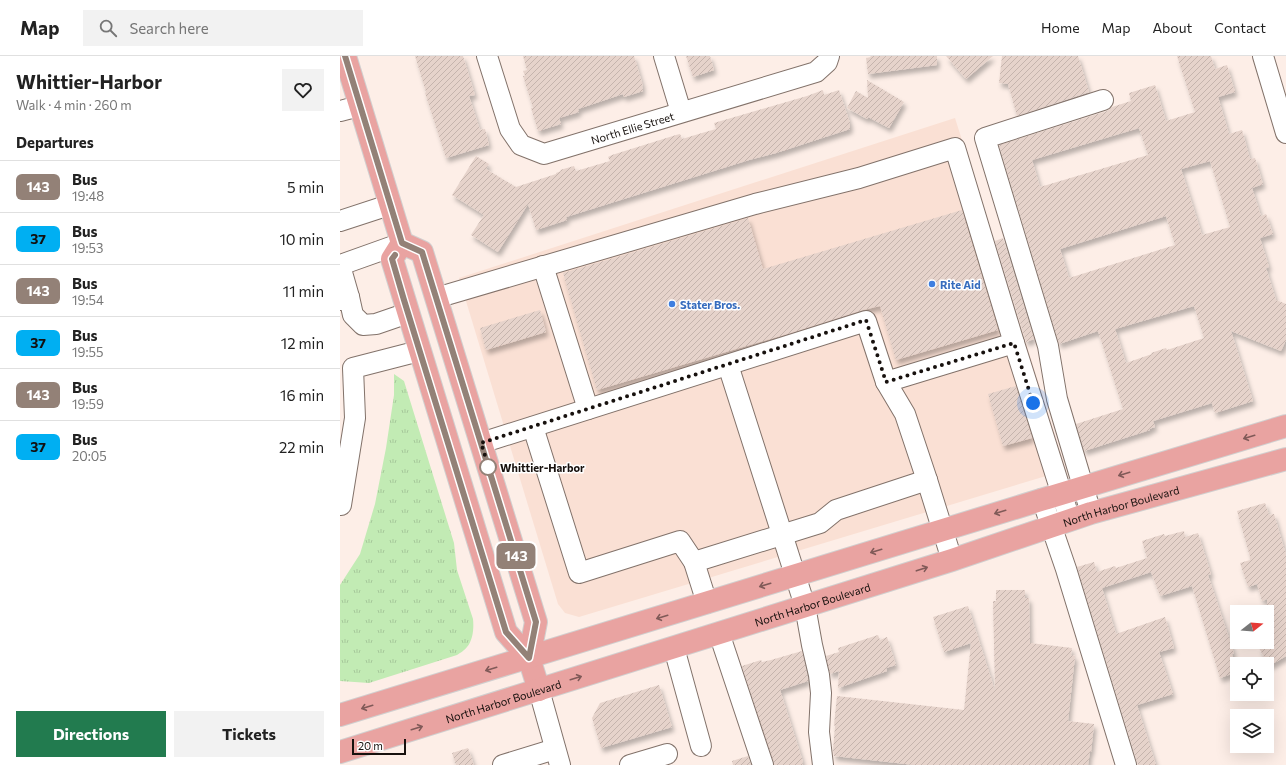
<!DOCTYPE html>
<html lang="en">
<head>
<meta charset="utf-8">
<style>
  :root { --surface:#fff; --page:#f2f2f2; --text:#222; --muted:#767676; --line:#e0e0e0; --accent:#227b4f }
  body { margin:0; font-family:Commissioner,sans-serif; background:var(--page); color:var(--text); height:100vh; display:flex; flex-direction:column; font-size:15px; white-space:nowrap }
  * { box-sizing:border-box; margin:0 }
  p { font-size:13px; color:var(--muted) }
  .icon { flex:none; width:22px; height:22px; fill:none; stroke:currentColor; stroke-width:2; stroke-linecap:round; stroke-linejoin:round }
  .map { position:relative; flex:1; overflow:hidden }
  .details { display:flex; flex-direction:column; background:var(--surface); width:340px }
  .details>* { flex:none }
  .badge { padding:0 8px; border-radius:6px; font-size:14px; line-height:26px }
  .needle { width:26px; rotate:73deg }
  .buttons { position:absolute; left:890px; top:549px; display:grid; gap:8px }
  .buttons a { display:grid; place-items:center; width:44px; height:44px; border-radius:0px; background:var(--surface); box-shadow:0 4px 16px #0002; font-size:20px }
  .scale { position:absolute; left:12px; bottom:10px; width:54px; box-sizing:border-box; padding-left:4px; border:2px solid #17110e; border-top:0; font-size:11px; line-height:14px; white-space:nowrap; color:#17110e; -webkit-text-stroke:3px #fff; paint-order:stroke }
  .you { position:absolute; width:20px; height:20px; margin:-10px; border:3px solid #fff; border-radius:50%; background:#1a73e8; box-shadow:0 0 0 6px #1a73e833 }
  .map>.badge { position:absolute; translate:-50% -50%; box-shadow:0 0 0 2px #fff }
  h2 { padding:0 16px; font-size:15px; line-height:36px }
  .round { display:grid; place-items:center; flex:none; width:42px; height:42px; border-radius:0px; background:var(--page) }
  .headline { display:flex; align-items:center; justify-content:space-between; height:68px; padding:0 16px }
  h1 { font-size:19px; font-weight:700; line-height:30px }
  .button { display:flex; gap:8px; margin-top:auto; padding:8px 16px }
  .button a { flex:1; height:46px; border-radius:0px; background:var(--accent); color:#fff; font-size:16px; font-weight:700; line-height:46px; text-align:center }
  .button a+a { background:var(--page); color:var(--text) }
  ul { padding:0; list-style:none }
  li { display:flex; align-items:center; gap:12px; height:52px; padding:0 16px; border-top:1px solid var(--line) }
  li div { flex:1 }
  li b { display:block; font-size:15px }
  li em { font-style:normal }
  li .badge { min-width:44px; font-weight:700; text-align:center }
  header { display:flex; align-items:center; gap:24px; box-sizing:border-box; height:56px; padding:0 20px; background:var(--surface); border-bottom:1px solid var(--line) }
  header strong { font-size:19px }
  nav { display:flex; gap:22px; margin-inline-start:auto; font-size:14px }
  .search { width:280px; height:36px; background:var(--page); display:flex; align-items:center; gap:10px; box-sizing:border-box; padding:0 14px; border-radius:0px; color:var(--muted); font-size:15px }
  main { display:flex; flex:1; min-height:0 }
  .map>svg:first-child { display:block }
  .built { fill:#fae0d4 }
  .park { fill:url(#park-tufts) }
  .building { fill:url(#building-hatch); fill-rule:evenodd; filter:url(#shadow) }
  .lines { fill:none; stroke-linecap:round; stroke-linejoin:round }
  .minor-casing { stroke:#82726a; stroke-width:22 }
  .major-casing { stroke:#d1cfcf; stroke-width:24 }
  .minor { stroke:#fff; stroke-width:20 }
  .major { stroke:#e9a3a1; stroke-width:22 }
  .oneway { stroke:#805a58 }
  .line-casing { stroke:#fff; stroke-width:9 }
  .line { stroke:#938177; stroke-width:6 }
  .walk { stroke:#17110e; stroke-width:4; stroke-dasharray:0 7.2 }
  .shop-dot { fill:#3f7fe0; stroke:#fff; stroke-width:1.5 }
  .stop-dot { fill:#fff; stroke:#938177; stroke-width:2 }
  .labels { text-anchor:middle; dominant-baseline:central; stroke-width:3; stroke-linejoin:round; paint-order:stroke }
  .street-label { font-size:11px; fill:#17110e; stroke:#fff }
  .shop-label { font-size:11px; font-weight:bold; fill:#366cbe; stroke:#fff; text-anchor:start }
  .stop-label { font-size:11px; font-weight:bold; fill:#17110e; stroke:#fff; text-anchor:start }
</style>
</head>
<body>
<header>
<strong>Map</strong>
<div class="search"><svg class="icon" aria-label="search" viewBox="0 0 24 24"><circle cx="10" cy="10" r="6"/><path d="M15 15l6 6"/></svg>Search here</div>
<nav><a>Home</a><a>Map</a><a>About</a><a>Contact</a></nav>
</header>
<main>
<section class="details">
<div class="headline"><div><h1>Whittier-Harbor</h1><p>Walk · 4 min · 260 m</p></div><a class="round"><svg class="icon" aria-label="heart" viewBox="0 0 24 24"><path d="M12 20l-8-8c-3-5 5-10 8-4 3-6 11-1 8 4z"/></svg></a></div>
<h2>Departures</h2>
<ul>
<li><span class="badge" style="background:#938177;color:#fff">143</span><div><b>Bus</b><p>19:48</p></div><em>5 min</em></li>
<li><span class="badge" style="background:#00aff2;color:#111">37</span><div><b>Bus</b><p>19:53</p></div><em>10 min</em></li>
<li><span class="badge" style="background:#938177;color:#fff">143</span><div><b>Bus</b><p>19:54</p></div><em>11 min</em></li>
<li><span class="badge" style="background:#00aff2;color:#111">37</span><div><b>Bus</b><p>19:55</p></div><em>12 min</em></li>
<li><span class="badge" style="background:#938177;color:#fff">143</span><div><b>Bus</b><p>19:59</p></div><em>16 min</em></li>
<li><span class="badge" style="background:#00aff2;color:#111">37</span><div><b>Bus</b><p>20:05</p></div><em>22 min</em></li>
</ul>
<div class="button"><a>Directions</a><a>Tickets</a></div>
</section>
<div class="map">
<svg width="946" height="709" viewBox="0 0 946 709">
  <defs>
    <pattern id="park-tufts" width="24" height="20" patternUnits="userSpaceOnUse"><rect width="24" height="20" fill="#c2ebb4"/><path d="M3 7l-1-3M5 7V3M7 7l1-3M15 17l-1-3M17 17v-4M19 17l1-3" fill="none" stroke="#a6c89a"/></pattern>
    <pattern id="building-hatch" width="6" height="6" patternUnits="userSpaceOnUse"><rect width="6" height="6" fill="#e6d3cb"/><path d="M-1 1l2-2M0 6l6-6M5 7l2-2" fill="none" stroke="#c5b4ad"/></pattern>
    <filter id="shadow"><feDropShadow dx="2.5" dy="4.5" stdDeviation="2" flood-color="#0004"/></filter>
  </defs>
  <rect width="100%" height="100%" fill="#fdeee7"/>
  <path class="built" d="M615,62L726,414L239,561L225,557L218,548L119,222Z"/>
  <path class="park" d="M54,318L64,325L114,487L117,514L133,563C134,572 133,584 127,591C125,594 120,597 117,599L29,627L0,625V529L20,498L35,448L46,392L54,339Z"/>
  <path class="building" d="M75,0H123L135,39L129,40L140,74L145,73L149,89L106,102L85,37L86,36Z
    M183,0H294L303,30H302L303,35L284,41L283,38L238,53L239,56L219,62L221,68L198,75L191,52H193L183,20H185L183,15L187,14Z
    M346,0H370L374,14L353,21Z
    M530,0H597V9L528,18L526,2L531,1Z
    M606,0H653L626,23Z
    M662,0H738L749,36L677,60L668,28L659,27Z
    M837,0H871L875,13L887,9L895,36L878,41L889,78L902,74L910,103L915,102L923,128L912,132L921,160L926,158L933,178L920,182L929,211L926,212L936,244L946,248V284L941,295L891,275L913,345L875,357L872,347L813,365L815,371L809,373L810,374L744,395L736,368L783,353L758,275L719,288L659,89L767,55L772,51L791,45L789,37L815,29L826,65L855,56ZM799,72L808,99L700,131L692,104ZM870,105L890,171L862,179L841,113ZM826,160L835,189L729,222L720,193ZM854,250L864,282L827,294L826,292L811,297L812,298L786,307L775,273Z
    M527,24L564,46L549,72L528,61L527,63L507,52L516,35L528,42Z
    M483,34L484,39L499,34L510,67V73L436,97L409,104L226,161L227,164L196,174L188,148L158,196L131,179L144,159L112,139L136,100L149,108L146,113L176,131L216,118V117L221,115L220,114L234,110L236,115L270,105L268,101L272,99L336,79L340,78L342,83L362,77L376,73L374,67L467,40Z
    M622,154L658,274L556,304L540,250L523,254L454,276L257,334L223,217L408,162L423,213Z
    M663,182L694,283L686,286L655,185Z
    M200,254L206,276L146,294L140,272Z
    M676,330L692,382L663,390L648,338Z
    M925,447L929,459L934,458L946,499V600L929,610L919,592L927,587V543L922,545L917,528L908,531L900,507L910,504V501L897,455Z
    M844,475L845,481L858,477L871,518L868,519L894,597L892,598L897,616L880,622L852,530L820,540L811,516L762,532L776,578L825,561L834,592L819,596L833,638L797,649L816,709H798L737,511L754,506L757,516L775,510L776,512L807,502L802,485L824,478L825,480Z
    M656,534H685V542H689L690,587L732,592L731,599L735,600L728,665L754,668L751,696L750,695L748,709H575L494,700L493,694L495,670L494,669L497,640L624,654L631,587L604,596L593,561L628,550L655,635L653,545H656Z
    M538,579L540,584L547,581L556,609L546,612L547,615L498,632L499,615L490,618L486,600L499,596L498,592Z
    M462,595L468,625L440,634L463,706H462L463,709H434L402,610L421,604L422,606L431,604Z
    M319,629L332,671L261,692L252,662L260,647Z
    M128,692L134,709H116L112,697Z
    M408,700L411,709H393L392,705Z"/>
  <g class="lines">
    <defs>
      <g id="minor">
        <path id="s1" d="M147,0L170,73L181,89L204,98L476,16L487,6L489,0"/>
        <path d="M324,0L341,56"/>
        <path d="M923,0L946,77"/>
        <path d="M0,55L19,50"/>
        <path d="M0,165L49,149"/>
        <path d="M203,210L248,353"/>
        <path d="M9,241L1,213L3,208L62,187"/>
        <path d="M96,242L415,148L519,122L615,92L674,287L730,464"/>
        <path d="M0,244L9,241L13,259L23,269L36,268L68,257"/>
        <path d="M388,309L465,550L472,589L479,619L481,637L479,676L483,709"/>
        <path d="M546,326L674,287"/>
        <path d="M193,371L239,517L340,485L354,506L367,547"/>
        <path d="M141,387L526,265L546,326L565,358L587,424L612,504"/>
        <path d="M702,443L726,513L786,709"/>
        <path d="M1,449L15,362L13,312L79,295"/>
        <path d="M751,457L717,343L708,290L645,82L763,44"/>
        <path d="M354,506L480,467L496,454L587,424"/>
        <path d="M379,577L423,709"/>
        <path d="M334,592L361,690"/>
        <path d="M199,634L220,709"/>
        <path d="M163,709L215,693"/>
        <path d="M290,709L327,698"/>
      </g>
      <g id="major">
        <path d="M5,0L62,187L82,196L196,566L189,602"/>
        <path d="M62,187L52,203L166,576L189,602L199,634"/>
        <path d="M0,659C316,564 630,464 946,370"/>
        <path id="s2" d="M0,696L612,504L751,457L946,403"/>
      </g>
    </defs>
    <use href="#minor" class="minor-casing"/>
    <use href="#major" class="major-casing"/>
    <use href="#minor" class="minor"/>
    <use href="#major" class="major"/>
  </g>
  <defs><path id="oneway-shaft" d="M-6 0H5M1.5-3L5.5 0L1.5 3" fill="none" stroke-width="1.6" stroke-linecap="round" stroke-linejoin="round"/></defs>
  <g class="oneway">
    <use href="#oneway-shaft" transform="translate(909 381) rotate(163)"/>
    <use href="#oneway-shaft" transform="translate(784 418) rotate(163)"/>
    <use href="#oneway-shaft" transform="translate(660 456) rotate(163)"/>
    <use href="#oneway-shaft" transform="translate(536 495) rotate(163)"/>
    <use href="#oneway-shaft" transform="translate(582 513) rotate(-18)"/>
    <use href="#oneway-shaft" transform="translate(425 529) rotate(163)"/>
    <use href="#oneway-shaft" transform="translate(322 561) rotate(163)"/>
    <use href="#oneway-shaft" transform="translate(151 613) rotate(163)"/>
    <use href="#oneway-shaft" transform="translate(236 622) rotate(-17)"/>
    <use href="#oneway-shaft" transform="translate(27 651) rotate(163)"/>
    <use href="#oneway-shaft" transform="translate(77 672) rotate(-17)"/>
  </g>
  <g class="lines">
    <defs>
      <path id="line" d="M5,0L62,187L82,196L196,566L189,602L166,576L64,244L52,203L55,199"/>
    </defs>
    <use href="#line" class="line-casing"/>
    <use href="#line" class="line"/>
    <path class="walk" d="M148,411L150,415L141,387L526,264L546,326L674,287L693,347"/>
  </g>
  <g class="shop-dot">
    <circle cx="592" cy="228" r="4"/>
    <circle cx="332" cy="248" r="4"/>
  </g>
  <circle class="stop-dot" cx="148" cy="411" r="8"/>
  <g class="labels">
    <g class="street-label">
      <text stroke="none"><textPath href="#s1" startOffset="213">North Ellie Street</textPath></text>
      <text stroke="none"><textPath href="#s2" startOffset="819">North Harbor Boulevard</textPath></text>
      <text stroke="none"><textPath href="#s2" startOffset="495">North Harbor Boulevard</textPath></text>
      <text stroke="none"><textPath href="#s2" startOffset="171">North Harbor Boulevard</textPath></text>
    </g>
    <g class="shop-label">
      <text x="600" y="228">Rite Aid</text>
      <text x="340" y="248">Stater Bros.</text>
    </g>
    <g class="stop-label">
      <text x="160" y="411">Whittier-Harbor</text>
    </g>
  </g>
</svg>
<div class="buttons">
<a><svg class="needle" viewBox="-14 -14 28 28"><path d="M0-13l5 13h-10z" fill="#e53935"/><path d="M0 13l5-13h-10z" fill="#767676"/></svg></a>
<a><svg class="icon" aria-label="locate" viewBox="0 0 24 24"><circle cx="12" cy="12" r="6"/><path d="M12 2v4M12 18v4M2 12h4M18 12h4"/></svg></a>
<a><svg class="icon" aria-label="layers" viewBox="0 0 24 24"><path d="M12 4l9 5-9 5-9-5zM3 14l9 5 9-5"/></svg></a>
</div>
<div class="scale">20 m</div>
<div class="you" style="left:693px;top:347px"></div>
<b class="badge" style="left:176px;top:500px;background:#938177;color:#fff">143</b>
</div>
</main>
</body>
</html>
